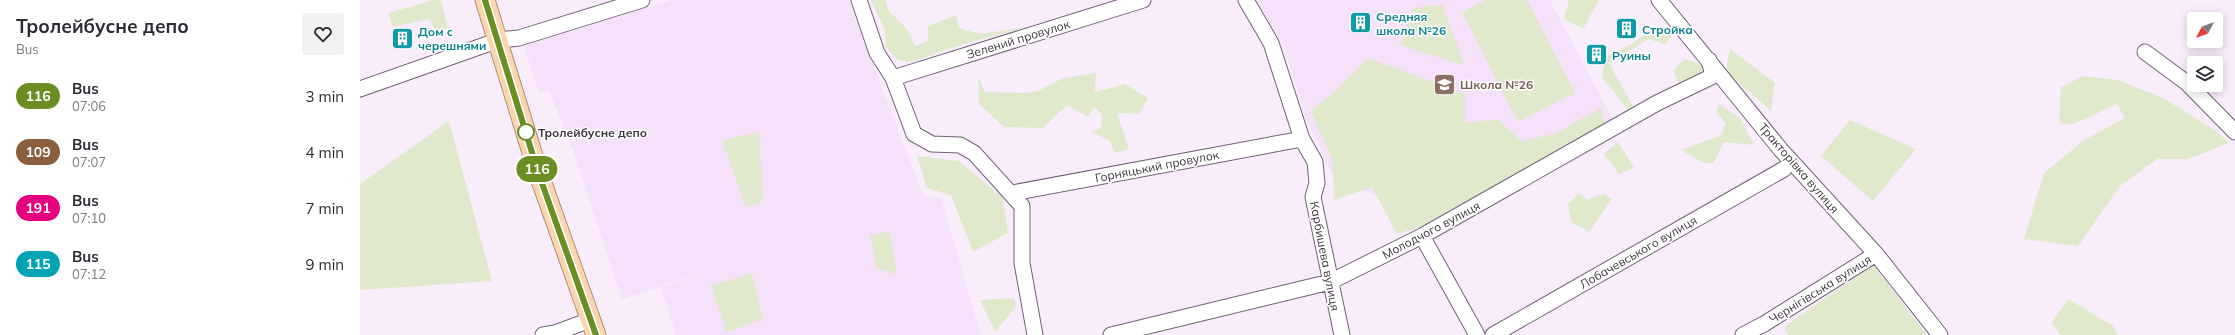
<!DOCTYPE html>
<html lang="en">
<head>
<meta charset="utf-8">
<style>
  :root { --surface:#fff; --page:#f2f2f3; --text:#2b2b33; --muted:#7c7c81 }
  body { margin:0; font-family:Mulish,sans-serif; background:var(--page); color:var(--text); height:100vh; display:flex; flex-direction:column; font-size:15px; white-space:nowrap }
  * { box-sizing:border-box; margin:0 }
  p { font-size:13px; color:var(--muted) }
  .icon { flex:none; width:22px; height:22px; fill:none; stroke:currentColor; stroke-width:2; stroke-linecap:round; stroke-linejoin:round }
  .map { position:relative; flex:1; overflow:hidden }
  .drawer { display:flex; flex-direction:column; background:var(--surface); width:360px }
  .drawer>* { flex:none }
  .badge { padding:0 8px; border-radius:13px; font-size:14px; line-height:26px }
  .needle { width:26px; rotate:229deg }
  .buttons { position:absolute; left:1827px; top:12px; display:grid; gap:8px }
  .buttons a { display:grid; place-items:center; width:36px; height:36px; border-radius:4px; background:var(--surface); box-shadow:0 2px 10px #0003; font-size:20px }
  .map>.badge { position:absolute; translate:-50% -50%; box-shadow:0 0 0 2px #fff }
  .round { display:grid; place-items:center; flex:none; width:42px; height:42px; border-radius:4px; background:var(--page) }
  .head { display:flex; align-items:center; justify-content:space-between; height:68px; padding:0 16px }
  h1 { font-size:19px; font-weight:700; line-height:30px }
  ul { padding:0; list-style:none }
  li { display:flex; align-items:center; gap:12px; height:56px; padding:0 16px }
  li div { flex:1 }
  li b { display:block; font-size:15px }
  li em { font-style:normal }
  li .badge { min-width:44px; font-weight:700; text-align:center }
  main { display:flex; flex:1; min-height:0 }
  .map>svg:first-child { display:block }
  .built { fill:#f6e1fb }
  .green { fill:#e0e9cc }
  .lines { fill:none; stroke-linecap:round; stroke-linejoin:round }
  .minor-casing { stroke:#726076; stroke-width:17 }
  .major-casing { stroke:#b68b69; stroke-width:21 }
  .minor { stroke:#fff; stroke-width:15 }
  .major { stroke:#fad5b2; stroke-width:19 }
  .line-casing { stroke:#fff; stroke-width:9 }
  .line { stroke:#6b8e23; stroke-width:6 }
  .stop-dot { fill:#fff; stroke:#6b8e23; stroke-width:2 }
  .labels { text-anchor:middle; dominant-baseline:central; stroke-width:3; stroke-linejoin:round; paint-order:stroke }
  .culture-label { font-size:12px; font-weight:bold; fill:#0d838f; stroke:#fff; text-anchor:start }
  .street-label { font-size:12px; fill:#3e353f; stroke:#fff }
  .education-label { font-size:12px; font-weight:bold; fill:#785e54; stroke:#fff; text-anchor:start }
  .stop-label { font-size:12px; font-weight:bold; fill:#3e353f; stroke:#fff; text-anchor:start }
</style>
</head>
<body>
<main>
<section class="drawer">
<div class="head"><div><h1>Тролейбусне депо</h1><p>Bus</p></div><a class="round"><svg class="icon" aria-label="heart" viewBox="0 0 24 24"><path d="M12 20l-8-8c-3-5 5-10 8-4 3-6 11-1 8 4z"/></svg></a></div>
<ul>
<li><span class="badge" style="background:#6b8e23;color:#fff">116</span><div><b>Bus</b><p>07:06</p></div><em>3 min</em></li>
<li><span class="badge" style="background:#8b5e3c;color:#fff">109</span><div><b>Bus</b><p>07:07</p></div><em>4 min</em></li>
<li><span class="badge" style="background:#e6007e;color:#fff">191</span><div><b>Bus</b><p>07:10</p></div><em>7 min</em></li>
<li><span class="badge" style="background:#00a3b4;color:#fff">115</span><div><b>Bus</b><p>07:12</p></div><em>9 min</em></li>
</ul>
</section>
<div class="map">
<svg width="1875" height="335" viewBox="0 0 1875 335">
  <rect width="100%" height="100%" fill="#f9edfc"/>
  <path class="built" d="M312,0H488L563,195L581,198L621,335H316L301,288L418,249L262,299L215,156L189,90L179,93L164,46Z
    M897,0H1190L1254,122L1074,226L972,173L946,119L925,49Z"/>
  <path class="green" d="M74,0H81L88,28L77,33L69,19L33,27L28,13Z
    M511,0H525L529,11L547,29L555,46L568,41V26L596,15L599,28L620,34L667,27L607,43L551,62L538,60L526,47L525,31Z
    M1125,0H1167L1215,93L1158,122L1102,12Z
    M1209,0H1239L1223,29L1204,19Z
    M1082,5L1105,66L1040,45L1053,8Z
    M1294,28L1311,35L1306,45L1289,39L1249,63L1273,106L1268,109L1242,78L1245,57L1273,43Z
    M1370,49L1415,83L1411,111L1366,72Z
    M1008,58L1105,94V123L1138,119L1161,141L1194,134L1241,108L1245,124L1074,223L1037,234L1012,187L974,200L972,159L951,111L973,93Z
    M1325,59L1342,65L1343,77L1319,84L1313,70Z
    M736,73L735,92L765,84L788,98L779,114L757,113L769,149L755,153L749,140L731,132L741,128L742,115L734,106L728,117L707,105L683,128L644,127L619,104L618,76L625,92L665,93L678,91L701,79Z
    M1723,76L1758,80L1805,99L1856,131L1869,143L1828,159H1797L1760,186L1718,246L1664,239L1684,173L1724,140L1765,118L1757,104L1712,125L1699,123L1701,87Z
    M1359,104L1380,118L1394,145L1364,142L1354,163H1344L1321,150L1360,136L1366,124L1356,112Z
    M1490,120L1556,149L1513,201L1461,156Z
    M89,121L132,281L0,290V184Z
    M399,132L403,201L386,207L362,141Z
    M1258,142L1274,168L1259,174L1244,154Z
    M557,156L599,161L643,198L648,233L613,252L591,195L567,188Z
    M1219,193L1228,200L1244,193L1252,199L1229,232L1211,222L1208,204Z
    M529,231L537,274L517,269L510,236Z
    M1513,265L1567,335H1428L1424,327Z
    M392,273L403,319L367,332L351,286Z
    M654,298L656,307L635,332L620,300Z
    M1708,299L1753,326L1758,335H1701L1691,323Z"/>
  <g class="lines">
    <defs>
      <path id="minor" d="M499,0L517,53L533,78L554,134L572,144L600,145L614,153L662,206V263L675,335
        M886,0L911,43L942,139L955,162L957,183L953,197L982,335
        M1299,0L1421,150L1516,254L1580,335
        M1785,52L1827,83L1875,132
        M533,78L783,0
        M0,89L139,40L159,38L282,0
        M652,193L942,139
        M1062,236L1117,335
        M183,335L195,333L230,320
        M751,335L970,282L1062,236L1297,103L1353,76L1349,60
        M1133,335L1424,169
        M1383,335L1404,324L1516,254"/>
      <path id="major" d="M125,0L178,172L236,335"/>
    </defs>
    <use href="#minor" class="minor-casing"/>
    <use href="#major" class="major-casing"/>
    <use href="#minor" class="minor"/>
    <use href="#major" class="major"/>
  </g>
  <g class="lines">
    <defs>
      <path id="line" d="M125,0L178,172L236,335"/>
    </defs>
    <use href="#line" class="line-casing"/>
    <use href="#line" class="line"/>
  </g>
  <defs>
    <symbol id="building-square" viewBox="-11 -11 22 22"><rect x="-9" y="-9" width="18" height="18" rx="4" fill="#0f9aa8" stroke="#fff"/><path d="M-4-6H4V6H1V3H-1V6H-4ZM-2.5-4.3h1.7v1.8h-1.7ZM.8-4.3h1.7v1.8H.8ZM-2.5-1h1.7V.8h-1.7ZM.8-1h1.7V.8H.8Z" fill="#fff"/></symbol>
    <symbol id="school-square" viewBox="-11 -11 22 22"><rect x="-9" y="-9" width="18" height="18" rx="4" fill="#8d6e63" stroke="#fff"/><path d="M0-5L7-2L0 1L-7-2ZM-4 1L0 2.5L4 1V4Q0 6-4 4Z" fill="#fff"/></symbol>
  </defs>
  <g fill-rule="evenodd">
    <use href="#building-square" x="988" y="10" width="25" height="25"/>
    <use href="#building-square" x="1254" y="16" width="25" height="25"/>
    <use href="#building-square" x="30" y="26" width="25" height="25"/>
    <use href="#building-square" x="1224" y="42" width="25" height="25"/>
    <use href="#school-square" x="1072" y="72" width="25" height="25"/>
  </g>
  <circle class="stop-dot" cx="166" cy="132" r="8"/>
  <g class="labels">
    <g class="culture-label">
      <text x="1016" y="16">Средняя<tspan x="1016" dy="14">школа №26</tspan></text>
      <text x="1282" y="29">Стройка</text>
      <text x="58" y="31">Дом с<tspan x="58" dy="14">черешнями</tspan></text>
      <text x="1252" y="55">Руины</text>
    </g>
    <g class="street-label">
      <text transform="translate(658 39) rotate(-17)">Зелений провулок</text>
      <text transform="translate(797 166) rotate(-11)">Горняцький провулок</text>
      <text transform="translate(1439 168) rotate(49)">Тракторівка вулиця</text>
      <text transform="translate(1071 230) rotate(-28)">Молодчого вулиця</text>
      <text transform="translate(1278 252) rotate(-30)">Лобачевського вулиця</text>
      <text transform="translate(965 256) rotate(79)">Карбишева вулиця</text>
      <text transform="translate(1460 289) rotate(-32)">Чернігівська вулиця</text>
    </g>
    <g class="education-label">
      <text x="1100" y="84">Школа №26</text>
    </g>
    <g class="stop-label">
      <text x="178" y="132">Тролейбусне депо</text>
    </g>
  </g>
</svg>
<div class="buttons">
<a><svg class="needle" viewBox="-14 -14 28 28"><path d="M0-13l5 13h-10z" fill="#e53935"/><path d="M0 13l5-13h-10z" fill="#7c7c81"/></svg></a>
<a><svg class="icon" aria-label="layers" viewBox="0 0 24 24"><path d="M12 4l9 5-9 5-9-5zM3 14l9 5 9-5"/></svg></a>
</div>
<b class="badge" style="left:177px;top:169px;background:#6b8e23;color:#fff">116</b>
</div>
</main>
</body>
</html>
